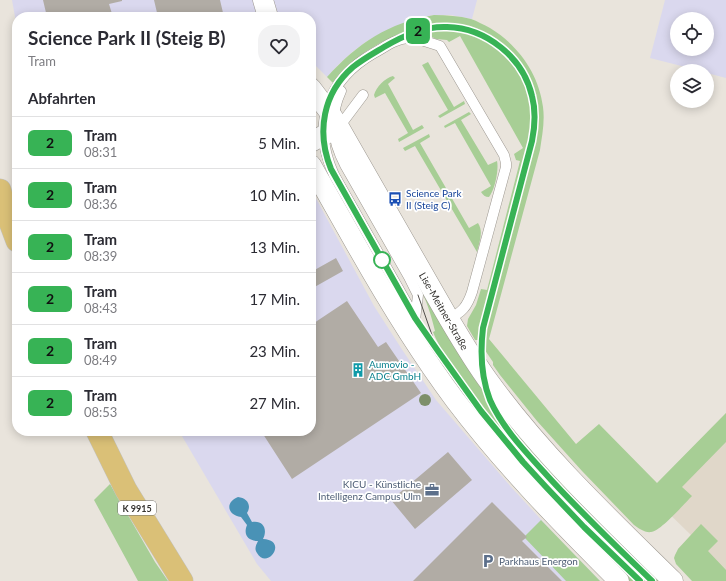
<!DOCTYPE html>
<html lang="de">
<head>
<meta charset="utf-8">
<style>
  :root { --surface:#fff; --page:#f2f2f3; --text:#2b2b33; --muted:#7c7c81; --line:#e1e1e2 }
  body { margin:0; font-family:Lato,sans-serif; background:var(--page); color:var(--text); height:100vh; display:flex; flex-direction:column; font-size:15px; white-space:nowrap }
  * { box-sizing:border-box; margin:0 }
  p { font-size:13px; color:var(--muted) }
  .icon { flex:none; width:22px; height:22px; fill:none; stroke:currentColor; stroke-width:2; stroke-linecap:round; stroke-linejoin:round }
  .map { position:relative; flex:1; overflow:hidden }
  .drawer { position:absolute; left:12px; top:12px; width:304px; height:424px; display:flex; flex-direction:column; background:var(--surface); border-radius:16px; box-shadow:0 2px 10px #0003 }
  .drawer>* { flex:none }
  .badge { padding:0 8px; border-radius:6px; font-size:14px; line-height:26px }
  .tools { position:absolute; left:670px; top:12px; display:grid; gap:8px }
  .tools a { display:grid; place-items:center; width:44px; height:44px; border-radius:50%; background:var(--surface); box-shadow:0 2px 10px #0003; font-size:20px }
  .map>.badge { position:absolute; translate:-50% -50%; box-shadow:0 0 0 2px #fff }
  h2 { padding:0 16px; font-size:15px; line-height:36px }
  .round { display:grid; place-items:center; flex:none; width:42px; height:42px; border-radius:16px; background:var(--page) }
  .summary { display:flex; align-items:center; justify-content:space-between; height:68px; padding:0 16px }
  h1 { font-size:19px; font-weight:700; line-height:30px }
  ul { padding:0; list-style:none }
  li { display:flex; align-items:center; gap:12px; height:52px; padding:0 16px; border-top:1px solid var(--line) }
  li div { flex:1 }
  li b { display:block; font-size:15px }
  li em { font-style:normal }
  li .badge { min-width:44px; font-weight:700; text-align:center }
  .map>svg:first-child { display:block }
  .commercial { fill:#dad8ee; fill-rule:evenodd }
  .built { fill:#e0d7c9 }
  .green { fill:#a7ce95 }
  .water { fill:#4992b6 }
  .building { fill:#b1aca5 }
  .lines { fill:none; stroke-linecap:round; stroke-linejoin:round }
  .lane-casing { stroke:#9d9891; stroke-width:11 }
  .street-casing { stroke:#9d9891; stroke-width:21 }
  .primary-casing { stroke:#c2c2c1; stroke-width:23 }
  .lane { stroke:#fff; stroke-width:10 }
  .street { stroke:#fff; stroke-width:20 }
  .primary { stroke:#dac077; stroke-width:22 }
  .tram { stroke:#524f4b; stroke-width:1 }
  .tree { fill:#7d8f6a }
  .line-casing { stroke:#fff; stroke-width:9 }
  .line { stroke:#37b355; stroke-width:6 }
  .stop-dot { fill:#fff; stroke:#37b355; stroke-width:2 }
  .labels { text-anchor:middle; dominant-baseline:central; stroke-width:3.5; stroke-linejoin:round; paint-order:stroke }
  .shield { fill:#fff; stroke:#71706d; stroke-width:1 }
  .shield-label { font-size:9px; font-weight:bold; fill:#34322f }
  .transit-label { font-size:10px; fill:#164399; stroke:#fff; text-anchor:start }
  .street-label { font-size:10px; fill:#34322f; stroke:#fff }
  .culture-label { font-size:10px; fill:#0d838f; stroke:#fff; text-anchor:start }
  .service-label { font-size:10px; fill:#4e5e75; stroke:#fff; text-anchor:end }
</style>
</head>
<body>
<div class="map">
<svg width="726" height="581" viewBox="0 0 726 581">
  <rect width="100%" height="100%" fill="#e9e4dc"/>
  <path class="commercial" d="M12,0H477L472,19L451,15H434L418,18L367,41L351,53L338,65L327,77L316,66L311,52V17H17V28Z
    M665,0H726V78L707,73V71H701L650,58ZM677,19H707V49H677Z
    M311,189L374,306L403,351L436,400L511,487L559,539L600,581H271L257,564L179,431H311Z"/>
  <path class="built" d="M726,413V581H711L678,549L691,535L648,493Z"/>
  <path class="green" d="M434,15C447,15 459,16 471,19C477,21 484,25 490,28C518,45 539,74 543,107C545,122 542,136 540,150L489,339L576,444L599,424L657,483L726,413V442L682,487L692,496C684,504 661,531 651,532C645,533 638,528 634,525L582,471L537,421L500,375L493,365V362L478,340H475L467,326L468,319L476,305L481,289L487,290L520,161L516,160L514,154L523,148L460,36L449,42L447,40L436,39L432,37L419,34H414L412,30C400,32 391,38 380,43C361,54 345,65 333,83L327,77C358,43 388,23 434,15Z
    M428,62L454,107L464,101L465,104L440,118L438,116L448,110L422,65Z
    M393,76L395,78L388,84L413,130L422,125L424,128L399,142L398,139L408,133L385,93L375,98L374,95C376,87 385,78 393,76Z
    M469,112L471,114L461,120L488,165L497,161C499,169 495,190 489,197C485,197 483,195 481,192L491,186L455,123L445,128L444,126Z
    M429,134L430,137L420,143L469,228L478,223C484,232 479,243 477,252L415,146L405,151L403,148Z
    M419,287L445,322L667,581H626L491,440L423,338L425,336L457,382L460,380C451,364 440,350 433,332L435,331C431,315 427,301 419,287Z
    M110,484L155,562L168,581H138L94,500Z
    M541,520L600,581H566L524,537Z
    M701,524L718,541L708,551L726,570V581H692L676,564L674,558L675,555L678,549Z"/>
  <path class="water" d="M238,497C247,498 252,505 247,513L252,522C263,520 268,529 263,539C289,540 267,571 257,553C254,549 256,545 258,541C248,541 243,535 247,525L241,517C227,515 225,502 238,497Z"/>
  <path class="building" d="M43,0H122V1L109,4L113,17H47Z
    M154,0H220L224,17H158Z
    M336,258L343,271L311,289V272Z
    M347,301L378,347L386,342L421,393L292,479L261,431H311V325Z
    M448,452L472,480L415,529L391,500Z
    M492,502L527,537L522,541L562,581H413Z"/>
  <g class="lines">
    <defs>
      <path id="lane" d="M341,91C329,117 332,140 345,165L409,277L418,295L415,320
        M339,127L363,95
        M415,318L334,175C311,125 327,80 374,53C385,47 395,39 408,38C419,38 430,43 440,46L504,155L506,163V167L472,292C467,307 462,312 449,319"/>
      <path id="street" d="M263,0L268,17
        M311,88L330,113L339,127L449,319C462,341 475,363 490,383C543,456 609,518 673,581
        M311,142L339,127
        M311,165C325,190 340,216 354,241C385,296 417,349 455,400C504,465 561,523 619,581"/>
      <path id="primary" d="M0,190L5,209L17,241
        M97,431L126,490L182,581"/>
    </defs>
    <use href="#lane" class="lane-casing"/>
    <use href="#street" class="street-casing"/>
    <use href="#primary" class="primary-casing"/>
    <use href="#lane" class="lane"/>
    <use href="#street" class="street"/>
    <use href="#primary" class="primary"/>
    <path class="tram" d="M392,43C408,34 423,28 441,27C483,25 522,56 532,95C536,111 535,126 532,141L483,328C480,353 481,377 490,400C502,427 523,449 543,471C577,509 615,545 652,581
      M418,295L433,338
      M415,318C450,371 488,423 531,471C565,509 603,545 640,581"/>
  </g>
  <circle class="tree" cx="425" cy="400" r="6"/>
  <g class="lines">
    <defs>
      <path id="line" d="M640,581L584,527L546,487L523,462L481,411L438,351L415,318L331,169C316,132 323,93 353,67C363,59 374,53 384,47C403,36 424,26 447,27C486,28 523,57 532,96C536,111 535,126 532,141L483,328C480,353 481,377 490,400C502,427 523,449 543,471C577,509 615,545 652,581"/>
    </defs>
    <use href="#line" class="line-casing"/>
    <use href="#line" class="line"/>
  </g>
  <defs>
    <symbol id="bus-bare" viewBox="-9 -9 18 18"><path d="M-5-6H5V4H4V6H2V4H-2V6H-4V4H-5ZM-3.5-4V0h7V-4ZM-3.5 1.2v1.5H-2V1.2ZM2 1.2v1.5H3.5V1.2Z" fill="#1a4fb4" stroke="#fff" stroke-width="2.5" paint-order="stroke"/></symbol>
    <symbol id="building-bare" viewBox="-9 -9 18 18"><path d="M-4-6H4V6H1V3H-1V6H-4ZM-2.5-4.3h1.7v1.8h-1.7ZM.8-4.3h1.7v1.8H.8ZM-2.5-1h1.7V.8h-1.7ZM.8-1h1.7V.8H.8Z" fill="#0f9aa8" stroke="#fff" stroke-width="2.5" paint-order="stroke"/></symbol>
    <symbol id="office-bare" viewBox="-9 -9 18 18"><path d="M-6-3h4V-5.5h4V-3h4V5H-6ZM-1-4.5V-3h2v-1.5ZM-6 0V1H6V0Z" fill="#5c6f8a" stroke="#fff" stroke-width="2.5" paint-order="stroke"/></symbol>
    <symbol id="parking-bare" viewBox="-9 -9 18 18"><path d="M-3.5-5.5H1a3.5 3.5 0 0 1 0 7H-1V5.5H-3.5ZM-1-3.4V-.6H.8a1.4 1.4 0 0 0 0-2.8Z" fill="#5c6f8a" stroke="#fff" stroke-width="2.5" paint-order="stroke"/></symbol>
  </defs>
  <g fill-rule="evenodd">
    <use href="#bus-bare" x="385" y="189" width="20" height="20"/>
    <use href="#building-bare" x="348" y="360" width="20" height="20"/>
    <use href="#office-bare" x="422" y="480" width="20" height="20"/>
    <use href="#parking-bare" x="478" y="551" width="20" height="20"/>
  </g>
  <circle class="stop-dot" cx="382" cy="260" r="8"/>
  <g class="labels">
    <rect class="shield" x="118" y="501" width="38" height="14" rx="3"/>
    <g class="shield-label">
      <text x="137" y="508">K 9915</text>
    </g>
    <g class="transit-label">
      <text x="406" y="193">Science Park<tspan x="406" dy="12">II (Steig C)</tspan></text>
    </g>
    <g class="street-label">
      <text transform="translate(444 311) rotate(60)">Lise-Meitner-Straße</text>
    </g>
    <g class="culture-label">
      <text x="369" y="364">Aumovio -<tspan x="369" dy="12">ADC GmbH</tspan></text>
    </g>
    <g class="service-label">
      <text x="421" y="484">KICU - Künstliche<tspan x="421" dy="12">Intelligenz Campus Ulm</tspan></text>
      <text x="499" y="561" text-anchor="start">Parkhaus Energon</text>
    </g>
  </g>
</svg>
<div class="tools">
<a><svg class="icon" aria-label="locate" viewBox="0 0 24 24"><circle cx="12" cy="12" r="6"/><path d="M12 2v4M12 18v4M2 12h4M18 12h4"/></svg></a>
<a><svg class="icon" aria-label="layers" viewBox="0 0 24 24"><path d="M12 4l9 5-9 5-9-5zM3 14l9 5 9-5"/></svg></a>
</div>
<b class="badge" style="left:418px;top:31px;background:#37b355;color:#111">2</b>
<section class="drawer">
<div class="summary"><div><h1>Science Park II (Steig B)</h1><p>Tram</p></div><a class="round"><svg class="icon" aria-label="heart" viewBox="0 0 24 24"><path d="M12 20l-8-8c-3-5 5-10 8-4 3-6 11-1 8 4z"/></svg></a></div>
<h2>Abfahrten</h2>
<ul>
<li><span class="badge" style="background:#37b355;color:#111">2</span><div><b>Tram</b><p>08:31</p></div><em>5 Min.</em></li>
<li><span class="badge" style="background:#37b355;color:#111">2</span><div><b>Tram</b><p>08:36</p></div><em>10 Min.</em></li>
<li><span class="badge" style="background:#37b355;color:#111">2</span><div><b>Tram</b><p>08:39</p></div><em>13 Min.</em></li>
<li><span class="badge" style="background:#37b355;color:#111">2</span><div><b>Tram</b><p>08:43</p></div><em>17 Min.</em></li>
<li><span class="badge" style="background:#37b355;color:#111">2</span><div><b>Tram</b><p>08:49</p></div><em>23 Min.</em></li>
<li><span class="badge" style="background:#37b355;color:#111">2</span><div><b>Tram</b><p>08:53</p></div><em>27 Min.</em></li>
</ul>
</section>
</div>
</body>
</html>
